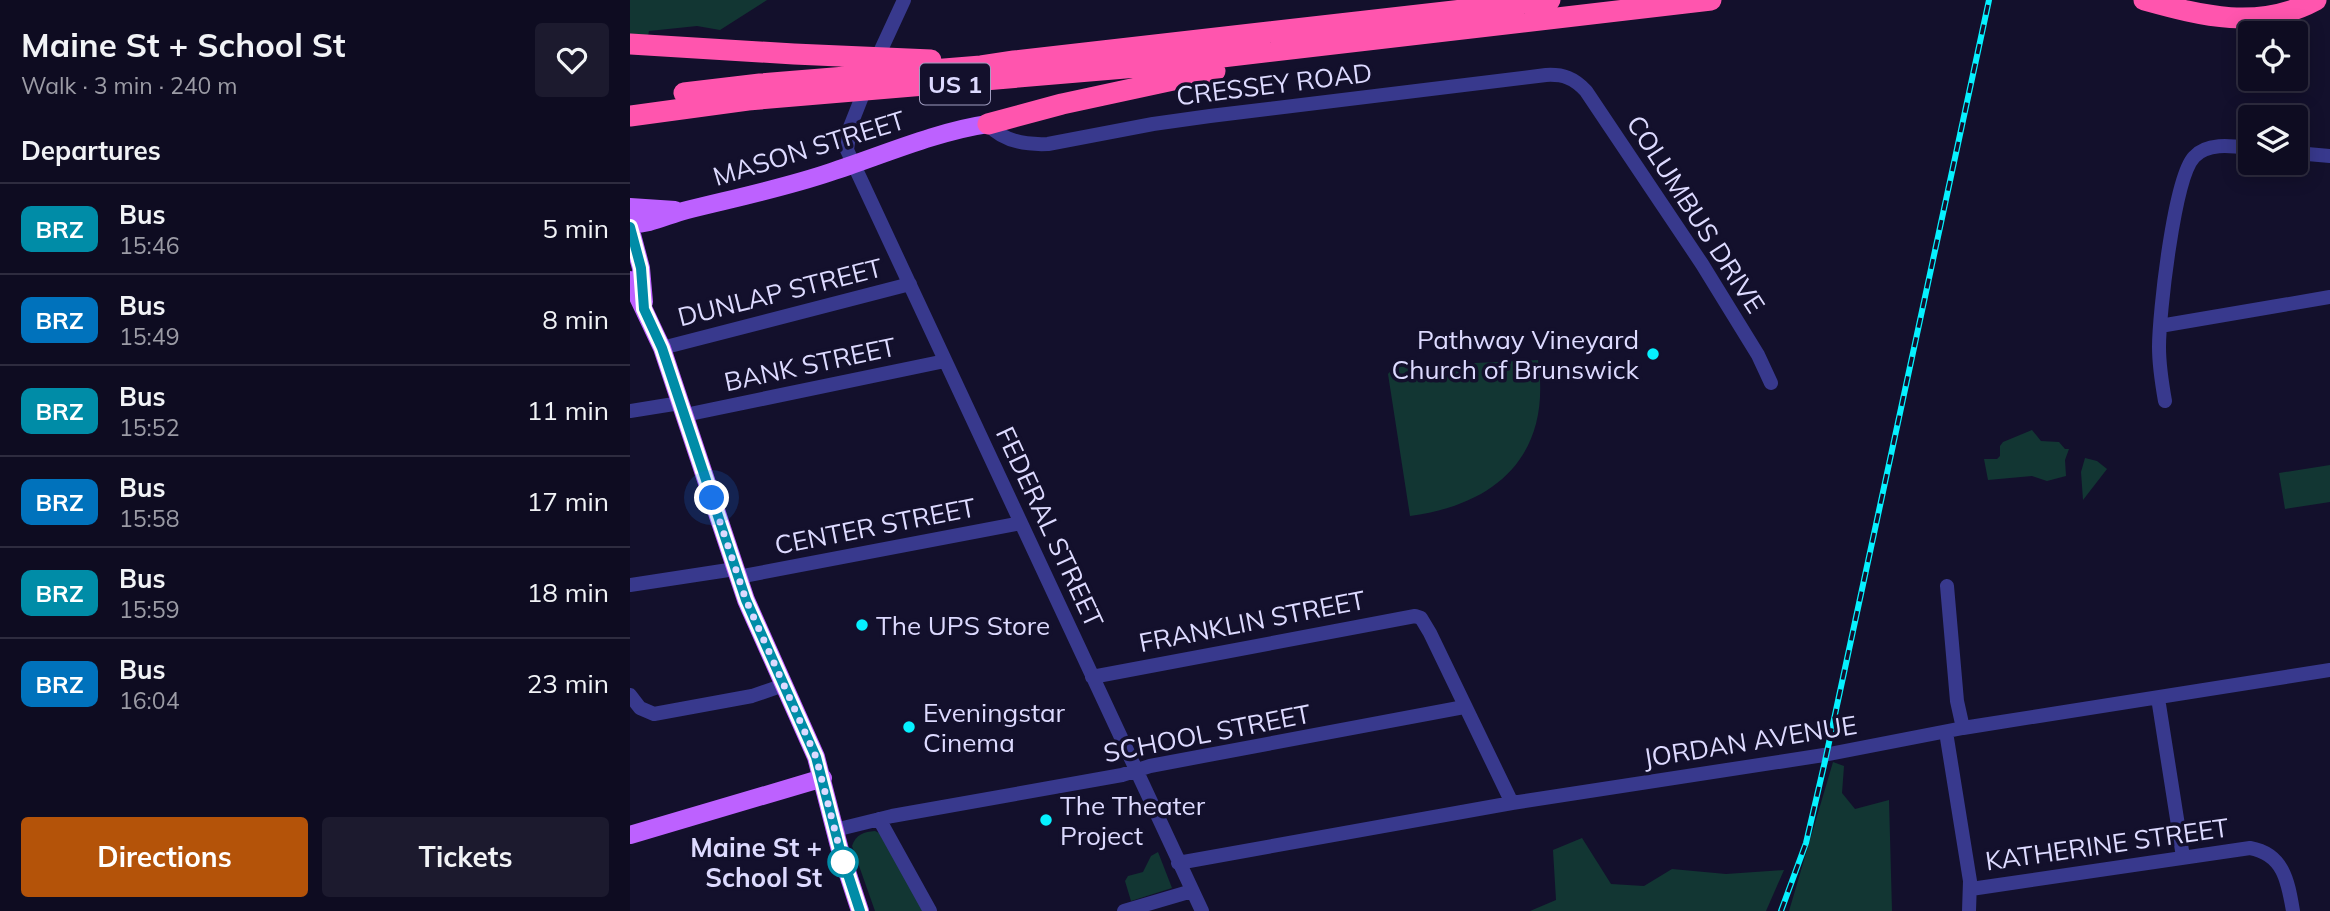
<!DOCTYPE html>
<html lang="en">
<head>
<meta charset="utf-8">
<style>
  :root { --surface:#0e0c21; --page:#1c1a2e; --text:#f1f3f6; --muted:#9b9ba5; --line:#2e2c3f; --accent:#b45309 }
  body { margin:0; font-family:Mulish,sans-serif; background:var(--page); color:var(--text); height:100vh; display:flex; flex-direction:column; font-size:26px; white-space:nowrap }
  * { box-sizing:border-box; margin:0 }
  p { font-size:23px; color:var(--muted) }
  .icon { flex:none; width:38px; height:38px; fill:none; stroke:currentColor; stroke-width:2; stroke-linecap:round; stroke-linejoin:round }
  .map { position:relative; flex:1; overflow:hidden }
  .sheet { display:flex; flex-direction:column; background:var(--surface); width:630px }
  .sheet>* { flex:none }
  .badge { padding:0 14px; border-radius:10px; font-size:24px; line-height:46px }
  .buttons { position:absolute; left:1608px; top:21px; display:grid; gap:14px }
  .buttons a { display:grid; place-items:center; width:70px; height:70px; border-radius:7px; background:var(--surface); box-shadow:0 4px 18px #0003,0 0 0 2px var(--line); font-size:35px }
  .you { position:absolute; width:35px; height:35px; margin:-18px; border:5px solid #fff; border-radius:50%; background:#1a73e8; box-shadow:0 0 0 10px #1a73e833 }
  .map>.badge { position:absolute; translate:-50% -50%; box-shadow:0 0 0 4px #fff }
  h2 { padding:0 21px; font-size:26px; line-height:63px }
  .round { display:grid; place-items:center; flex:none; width:74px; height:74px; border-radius:7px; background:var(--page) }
  .summary { display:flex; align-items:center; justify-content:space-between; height:119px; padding:0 21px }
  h1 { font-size:33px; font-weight:700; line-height:52px }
  .primary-button { display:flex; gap:14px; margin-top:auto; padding:14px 21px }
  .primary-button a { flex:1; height:80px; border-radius:7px; background:var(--accent); color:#fff; font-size:28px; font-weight:700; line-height:80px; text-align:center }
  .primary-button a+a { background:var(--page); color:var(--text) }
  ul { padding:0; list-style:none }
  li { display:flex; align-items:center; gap:21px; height:91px; padding:0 21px; border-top:2px solid var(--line) }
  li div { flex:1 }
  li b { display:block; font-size:26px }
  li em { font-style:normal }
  li .badge { min-width:77px; font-weight:700; text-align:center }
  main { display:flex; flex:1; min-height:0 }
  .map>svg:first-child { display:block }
  .green { fill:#123633 }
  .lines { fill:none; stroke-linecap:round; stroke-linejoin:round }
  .minor { stroke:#38398d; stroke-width:14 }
  .major { stroke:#bd61ff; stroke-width:18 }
  .highway { stroke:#ff55ae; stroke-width:21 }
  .rail-casing { stroke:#06f1ff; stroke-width:6 }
  .rail { stroke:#13102c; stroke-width:3.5; stroke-dasharray:10; stroke-linecap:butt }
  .line-casing { stroke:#fff; stroke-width:16 }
  .line { stroke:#008ca7; stroke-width:10 }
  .walk { stroke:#dddaff; stroke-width:7; stroke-dasharray:0 12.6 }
  .poi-dot { fill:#06f1ff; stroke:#13102c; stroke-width:2.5 }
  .stop-dot { fill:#fff; stroke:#008ca7; stroke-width:3.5 }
  .labels { text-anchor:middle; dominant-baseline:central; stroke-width:7; stroke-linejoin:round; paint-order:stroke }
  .shield { fill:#13102c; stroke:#a09dc0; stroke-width:2 }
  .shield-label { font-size:24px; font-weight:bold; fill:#dddaff }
  .street-label { font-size:26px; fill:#dddaff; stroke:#13102c }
  .poi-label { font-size:26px; fill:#dddaff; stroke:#13102c; text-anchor:start }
  .stop-label { font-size:26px; font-weight:bold; fill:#dddaff; stroke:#13102c; text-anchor:end }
</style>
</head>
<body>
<main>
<section class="sheet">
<div class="summary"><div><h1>Maine St + School St</h1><p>Walk · 3 min · 240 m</p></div><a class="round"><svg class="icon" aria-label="heart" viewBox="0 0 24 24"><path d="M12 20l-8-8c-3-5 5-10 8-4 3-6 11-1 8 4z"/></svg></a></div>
<h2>Departures</h2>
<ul>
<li><span class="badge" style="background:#008ca7;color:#fff">BRZ</span><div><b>Bus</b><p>15:46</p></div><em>5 min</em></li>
<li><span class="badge" style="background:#0072bc;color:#fff">BRZ</span><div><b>Bus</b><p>15:49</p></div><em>8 min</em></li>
<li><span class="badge" style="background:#008ca7;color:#fff">BRZ</span><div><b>Bus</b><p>15:52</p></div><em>11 min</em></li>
<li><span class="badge" style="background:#0072bc;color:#fff">BRZ</span><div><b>Bus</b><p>15:58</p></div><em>17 min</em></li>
<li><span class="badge" style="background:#008ca7;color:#fff">BRZ</span><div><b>Bus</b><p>15:59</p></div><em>18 min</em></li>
<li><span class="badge" style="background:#0072bc;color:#fff">BRZ</span><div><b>Bus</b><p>16:04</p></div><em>23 min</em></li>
</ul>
<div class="primary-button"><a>Directions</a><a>Tickets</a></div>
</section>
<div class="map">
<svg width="1700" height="911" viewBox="0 0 1700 911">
  <rect width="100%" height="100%" fill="#13102c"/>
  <path class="green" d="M0,0H137L90,30L67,26L19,31L18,36L0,34Z
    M908,360C922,453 869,504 780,516L758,374L764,367Z
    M1402,430L1411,441L1429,442L1435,449H1439L1435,460L1436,476L1417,481L1402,476L1358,480L1354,459H1367L1370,456V446L1373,442Z
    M1455,458L1467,461L1477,469L1453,500L1451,472Z
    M1700,465V502L1655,509L1649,473Z
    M1203,762L1214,766L1212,793L1225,809L1259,800L1262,911H1159Z
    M245,831L249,833L295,911H245L222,846C226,834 234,832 245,831Z
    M952,838L981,884L1014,886L1042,869L1096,874L1154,870L1136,911H900L926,900L923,850Z
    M528,852L542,888L501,901L495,881L498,876L513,872L521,856Z"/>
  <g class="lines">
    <path class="minor" d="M244,65L274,0
      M237,84L220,127L217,150L572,911
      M358,124C373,142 396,145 418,144L523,124L580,116L916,75C933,74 944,78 956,91L1072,264L1128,355L1141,383
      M1666,153L1700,156
      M1530,326L1700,297
      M32,348L280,284
      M1535,401C1532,384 1529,365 1529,347C1529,315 1544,178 1564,157C1577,142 1603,146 1620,148
      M0,411L50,403
      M55,415L315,361
      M108,577L391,523
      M0,585L105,569
      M1317,586L1327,701L1333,728
      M462,677L785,616L791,618L800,633L882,803
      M0,695L10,708L24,714L122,696L154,685
      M1528,698L1553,857
      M1316,732L1340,881L1339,911
      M249,819L300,911
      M205,830L262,816L492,775L520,766L834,707
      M548,863L882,803L1194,755L1333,728L1700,670
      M1341,889L1620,848C1654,854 1658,882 1663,911
      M494,911L562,891"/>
    <path class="major" d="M0,207L45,210
      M0,224C20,225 37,215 57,210C105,198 154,188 201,172C250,156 308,131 358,124
      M0,227L11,268L14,302
      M0,280L32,348L116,600L186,757L210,850L230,911
      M0,835L193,778"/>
    <path class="highway" d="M1514,0C1572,16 1629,31 1686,0
      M0,44L164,54L301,60
      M54,93L130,84L351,66L384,61L920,0
      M0,116L118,100L507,67L1081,0
      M358,124L432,104L585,71"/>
    <defs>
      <path id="rail" d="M1151,911L1176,843L1195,761L1359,0"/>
    </defs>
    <use href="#rail" class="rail-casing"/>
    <use href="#rail" class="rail"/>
  </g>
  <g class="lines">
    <defs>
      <path id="line" d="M0,227L11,268L14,309L32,348L116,600L186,757L210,850L230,911"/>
    </defs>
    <use href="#line" class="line-casing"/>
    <use href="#line" class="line"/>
    <path class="walk" d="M82,498L116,600L186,757L213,862"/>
  </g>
  <g class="poi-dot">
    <circle cx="1023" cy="354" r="7"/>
    <circle cx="232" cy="625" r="7"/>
    <circle cx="279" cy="727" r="7"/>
    <circle cx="416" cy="820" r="7"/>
  </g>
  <circle class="stop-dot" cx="213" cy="862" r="14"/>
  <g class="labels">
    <rect class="shield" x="290" y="63.5" width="70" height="41" rx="5"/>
    <g class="shield-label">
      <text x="325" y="84">US 1</text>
    </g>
    <g class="street-label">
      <text transform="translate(644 84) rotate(-7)">CRESSEY ROAD</text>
      <text transform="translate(179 148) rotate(-17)">MASON STREET</text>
      <text transform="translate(1066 214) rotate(57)">COLUMBUS DRIVE</text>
      <text transform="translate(150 292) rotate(-14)">DUNLAP STREET</text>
      <text transform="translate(180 364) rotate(-12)">BANK STREET</text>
      <text transform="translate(245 526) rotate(-11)">CENTER STREET</text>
      <text transform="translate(420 527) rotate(65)">FEDERAL STREET</text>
      <text transform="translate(622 621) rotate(-11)">FRANKLIN STREET</text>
      <text transform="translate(577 733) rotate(-11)">SCHOOL STREET</text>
      <text transform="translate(1120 741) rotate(-9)">JORDAN AVENUE</text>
      <text transform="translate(1477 844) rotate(-8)">KATHERINE STREET</text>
    </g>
    <g class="poi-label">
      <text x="1009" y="339" text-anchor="end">Pathway Vineyard<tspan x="1009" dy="30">Church of Brunswick</tspan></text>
      <text x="246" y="625">The UPS Store</text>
      <text x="293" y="712">Eveningstar<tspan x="293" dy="30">Cinema</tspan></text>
      <text x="430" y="805">The Theater<tspan x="430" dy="30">Project</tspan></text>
    </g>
    <g class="stop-label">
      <text x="192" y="847">Maine St +<tspan x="192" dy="30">School St</tspan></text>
    </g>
  </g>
</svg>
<div class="buttons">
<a><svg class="icon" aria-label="locate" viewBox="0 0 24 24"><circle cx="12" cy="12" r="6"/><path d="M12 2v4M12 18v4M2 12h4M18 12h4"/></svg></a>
<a><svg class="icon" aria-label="layers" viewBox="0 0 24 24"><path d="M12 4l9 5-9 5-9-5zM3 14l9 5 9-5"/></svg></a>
</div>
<div class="you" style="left:82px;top:498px"></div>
</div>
</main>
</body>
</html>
